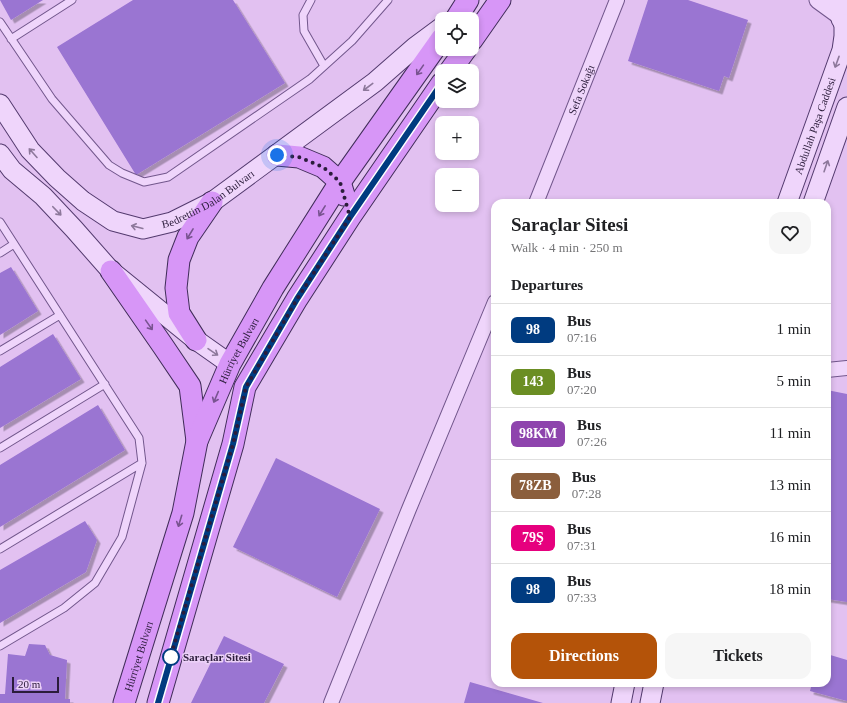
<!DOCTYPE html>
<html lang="en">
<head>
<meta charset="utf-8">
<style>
  :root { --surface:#fff; --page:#f6f6f6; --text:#202124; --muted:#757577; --line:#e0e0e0; --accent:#b45309 }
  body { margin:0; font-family:Georgia,serif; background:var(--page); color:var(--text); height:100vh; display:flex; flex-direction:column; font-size:15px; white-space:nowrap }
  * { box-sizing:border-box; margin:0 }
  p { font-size:13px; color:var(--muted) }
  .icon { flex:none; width:22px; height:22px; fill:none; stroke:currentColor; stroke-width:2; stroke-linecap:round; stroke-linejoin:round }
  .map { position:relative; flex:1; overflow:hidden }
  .drawer { position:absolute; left:491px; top:199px; width:340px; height:488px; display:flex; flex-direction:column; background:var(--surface); border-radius:12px; box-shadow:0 2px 6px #0003 }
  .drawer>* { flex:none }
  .badge { padding:0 8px; border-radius:6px; font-size:14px; line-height:26px }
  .controls { position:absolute; left:435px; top:12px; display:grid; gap:8px }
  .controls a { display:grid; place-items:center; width:44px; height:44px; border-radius:8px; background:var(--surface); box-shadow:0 2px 6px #0003; font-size:20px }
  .scale { position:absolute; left:12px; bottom:10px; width:47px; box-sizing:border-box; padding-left:4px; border:2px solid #2b1c3b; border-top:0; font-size:11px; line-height:14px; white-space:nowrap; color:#2b1c3b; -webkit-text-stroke:3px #ecd1f8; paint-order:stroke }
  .you { position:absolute; width:20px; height:20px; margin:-10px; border:3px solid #fff; border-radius:50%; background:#1a73e8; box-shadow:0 0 0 6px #1a73e833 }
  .map>.badge { position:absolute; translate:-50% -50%; box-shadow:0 0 0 2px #fff }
  h2 { padding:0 20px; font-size:15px; line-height:36px }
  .round { display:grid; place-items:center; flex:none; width:42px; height:42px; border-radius:12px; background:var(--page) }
  .headline { display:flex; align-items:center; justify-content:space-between; height:68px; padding:0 20px }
  h1 { font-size:19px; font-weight:800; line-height:30px }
  .action { display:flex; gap:8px; margin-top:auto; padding:8px 20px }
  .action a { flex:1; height:46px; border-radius:12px; background:var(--accent); color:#fff; font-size:16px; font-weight:800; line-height:46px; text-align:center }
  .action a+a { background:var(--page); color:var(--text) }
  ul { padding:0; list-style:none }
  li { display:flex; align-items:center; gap:12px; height:52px; padding:0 20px; border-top:1px solid var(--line) }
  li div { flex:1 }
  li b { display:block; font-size:15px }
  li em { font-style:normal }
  li .badge { min-width:44px; font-weight:700; text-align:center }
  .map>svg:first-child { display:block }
  .building { fill:#9a74d2; filter:url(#shadow) }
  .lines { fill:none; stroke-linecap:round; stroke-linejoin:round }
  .service-casing { stroke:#72578c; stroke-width:9 }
  .minor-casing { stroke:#72578c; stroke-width:16 }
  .tertiary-casing { stroke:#72578c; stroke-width:19 }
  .secondary-casing { stroke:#533a6e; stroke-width:21 }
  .primary-casing { stroke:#402c59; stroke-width:23 }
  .service { stroke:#efd5fb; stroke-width:7 }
  .minor { stroke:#efd5fb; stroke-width:14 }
  .tertiary { stroke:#efd5fb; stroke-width:17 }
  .secondary { stroke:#efd5fb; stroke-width:19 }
  .primary { stroke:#d796f7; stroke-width:21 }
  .oneway { stroke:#8d789b }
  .oneway2 { stroke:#785390 }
  .line-casing { stroke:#fff; stroke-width:9 }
  .line { stroke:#003b80; stroke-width:6 }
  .walk { stroke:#2b1c3b; stroke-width:4; stroke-dasharray:0 7.2 }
  .stop-dot { fill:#fff; stroke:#003b80; stroke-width:2 }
  .labels { text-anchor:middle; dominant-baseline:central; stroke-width:3; stroke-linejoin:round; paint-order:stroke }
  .street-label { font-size:11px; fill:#2b1c3b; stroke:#ecd1f8 }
  .stop-label { font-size:11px; font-weight:bold; fill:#2b1c3b; stroke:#ecd1f8; text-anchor:start }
</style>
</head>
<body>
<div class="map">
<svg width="847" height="703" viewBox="0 0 847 703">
  <defs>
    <filter id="shadow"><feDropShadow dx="3.5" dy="3.5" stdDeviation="0" flood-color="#0004"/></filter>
  </defs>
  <rect width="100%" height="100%" fill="#e2c1f1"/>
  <path class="building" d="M0,0H43L11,20Z
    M133,0H233L285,83L136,175L57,47Z
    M648,0H688L748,20L729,78L724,76L719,91L628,61Z
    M11,267L38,311L0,335V273Z
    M53,334L81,379L0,428V367Z
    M827,390L847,394V602L827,599Z
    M98,405L125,450L0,527V465Z
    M276,458L380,509L337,597L233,547Z
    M85,521L97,540L86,572L0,623V570Z
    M224,636L284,664L264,703H191Z
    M29,644L45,645L50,655L67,660L65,699H70V703H0V694H5L8,654L25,656Z
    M827,654L847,660V701L810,691L812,683H827Z
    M470,682L543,703H464Z"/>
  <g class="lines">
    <defs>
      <path id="service" d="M311,0L303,15L304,31L324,66
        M0,22L52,99L109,165L122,173L144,182L168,177L310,79L352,41L388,0
        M11,39L72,0
        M0,222L139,438L142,463L122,537L95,583L64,608L0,646
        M0,253L14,244
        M0,351L60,315
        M0,448L105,384
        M0,549L142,463"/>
      <g id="minor">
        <path id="s1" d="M536,203L617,0"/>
        <path d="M827,370L847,368"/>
        <path d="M331,703L409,509L495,302"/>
      </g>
      <path id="tertiary" d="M818,0L840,16"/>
      <g id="secondary">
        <path d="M840,0C838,10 839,20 847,27"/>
        <path id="s2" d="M0,104L30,150L57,178L83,201L113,221L143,229L172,222L212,202L375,82L415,47L442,27"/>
        <path d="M0,154L12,170L43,196L74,229L111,271L196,340L230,364"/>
        <path id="s3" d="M787,203L842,50L844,36V24"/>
        <path d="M813,203L847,107"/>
        <path d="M621,703L625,683"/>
        <path d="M650,703L654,683"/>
      </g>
      <g id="primary">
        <path d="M456,19L468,0"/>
        <path d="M472,40L500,0"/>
        <path d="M450,71L466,49"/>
        <path d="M277,155L299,157L323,167L340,182L344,195"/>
        <path d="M111,271L163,346L190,386L197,441"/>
        <path d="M196,340L179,313L176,288L179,260L188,237L212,202"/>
        <path id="s4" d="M124,703L183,513L197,441L230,364L273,288L340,182L442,38"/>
        <path d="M158,703L233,444L245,387L297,299L350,217L442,83"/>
      </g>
    </defs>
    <use href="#service" class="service-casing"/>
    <use href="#minor" class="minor-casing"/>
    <use href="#tertiary" class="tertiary-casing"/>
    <use href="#secondary" class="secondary-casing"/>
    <use href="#primary" class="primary-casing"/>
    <use href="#service" class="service"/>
    <use href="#minor" class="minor"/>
    <use href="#tertiary" class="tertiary"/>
    <use href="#secondary" class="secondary"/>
    <use href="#primary" class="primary"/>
  </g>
  <defs><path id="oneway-shaft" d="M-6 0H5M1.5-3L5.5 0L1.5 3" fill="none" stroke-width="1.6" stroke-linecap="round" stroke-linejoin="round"/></defs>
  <g class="oneway">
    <use href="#oneway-shaft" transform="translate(837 62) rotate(110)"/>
    <use href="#oneway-shaft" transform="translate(368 87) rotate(143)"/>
    <use href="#oneway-shaft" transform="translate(33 153) rotate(-132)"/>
    <use href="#oneway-shaft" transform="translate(826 166) rotate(-71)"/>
    <use href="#oneway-shaft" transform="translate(57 211) rotate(46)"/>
    <use href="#oneway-shaft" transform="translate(137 227) rotate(-166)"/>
    <use href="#oneway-shaft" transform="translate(213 352) rotate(34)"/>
  </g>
  <g class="oneway2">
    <use href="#oneway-shaft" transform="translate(420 70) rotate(125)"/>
    <use href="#oneway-shaft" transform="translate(322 211) rotate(122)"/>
    <use href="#oneway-shaft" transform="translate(190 234) rotate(121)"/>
    <use href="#oneway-shaft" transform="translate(149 325) rotate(55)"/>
    <use href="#oneway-shaft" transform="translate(216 397) rotate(113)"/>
    <use href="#oneway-shaft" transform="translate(180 521) rotate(107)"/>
  </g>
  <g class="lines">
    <defs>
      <path id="line" d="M158,703L233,444L246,387L297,299L350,217L442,83"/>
    </defs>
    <use href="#line" class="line-casing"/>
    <use href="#line" class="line"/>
    <path class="walk" d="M171,657L170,659L233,444L246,387L297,299L350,217L340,182L323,167L299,157L277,155"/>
  </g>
  <circle class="stop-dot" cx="171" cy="657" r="8"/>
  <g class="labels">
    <g class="street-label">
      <text stroke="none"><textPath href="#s1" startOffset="122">Sefa Sokağı</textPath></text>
      <text stroke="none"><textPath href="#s3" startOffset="82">Abdullah Paşa Caddesi</textPath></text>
      <text stroke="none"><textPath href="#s2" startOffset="268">Bedrettin Dalan Bulvarı</textPath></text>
      <text stroke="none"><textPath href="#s4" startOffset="372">Hürriyet Bulvarı</textPath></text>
      <text stroke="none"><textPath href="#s4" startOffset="49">Hürriyet Bulvarı</textPath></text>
    </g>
    <g class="stop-label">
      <text x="183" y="657">Saraçlar Sitesi</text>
    </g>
  </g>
</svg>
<div class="controls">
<a><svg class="icon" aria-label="locate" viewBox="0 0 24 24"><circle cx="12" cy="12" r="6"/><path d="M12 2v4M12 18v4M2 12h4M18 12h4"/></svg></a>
<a><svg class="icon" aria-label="layers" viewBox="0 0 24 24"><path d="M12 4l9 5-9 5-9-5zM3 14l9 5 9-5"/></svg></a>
<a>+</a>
<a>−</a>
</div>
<div class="scale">20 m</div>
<div class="you" style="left:277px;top:155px"></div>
<section class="drawer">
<div class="headline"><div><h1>Saraçlar Sitesi</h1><p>Walk · 4 min · 250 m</p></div><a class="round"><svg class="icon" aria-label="heart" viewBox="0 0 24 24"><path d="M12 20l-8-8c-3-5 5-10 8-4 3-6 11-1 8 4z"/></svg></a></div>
<h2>Departures</h2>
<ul>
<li><span class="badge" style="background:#003b80;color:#fff">98</span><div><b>Bus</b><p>07:16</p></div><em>1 min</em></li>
<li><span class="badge" style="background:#6b8e23;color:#fff">143</span><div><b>Bus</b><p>07:20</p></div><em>5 min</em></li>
<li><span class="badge" style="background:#8e44ad;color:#fff">98KM</span><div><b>Bus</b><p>07:26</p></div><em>11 min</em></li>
<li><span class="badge" style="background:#8b5e3c;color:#fff">78ZB</span><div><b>Bus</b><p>07:28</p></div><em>13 min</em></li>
<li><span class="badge" style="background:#e6007e;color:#fff">79Ş</span><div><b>Bus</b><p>07:31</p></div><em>16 min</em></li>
<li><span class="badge" style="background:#003b80;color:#fff">98</span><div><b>Bus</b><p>07:33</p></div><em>18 min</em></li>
</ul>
<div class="action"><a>Directions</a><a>Tickets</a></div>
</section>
</div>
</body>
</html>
